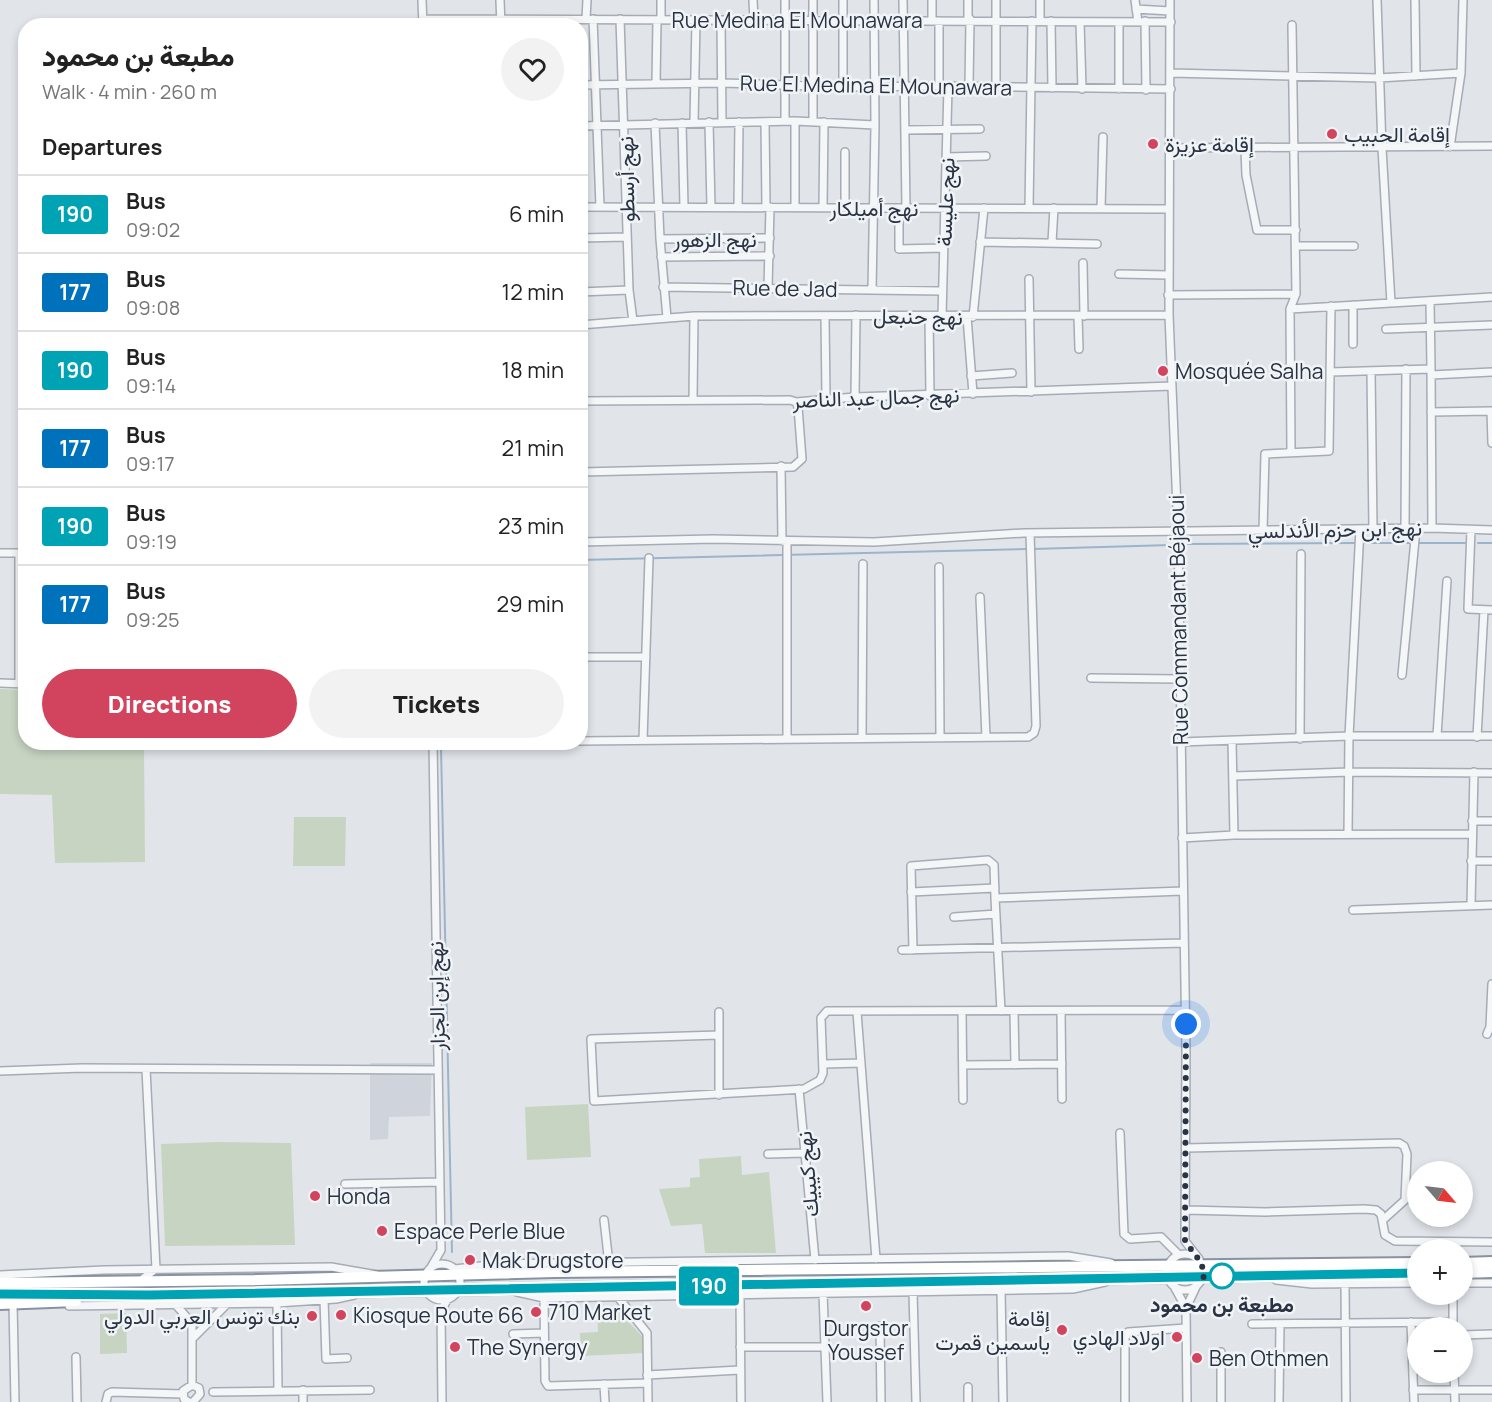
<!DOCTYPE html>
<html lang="en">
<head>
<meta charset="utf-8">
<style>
  :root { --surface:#fff; --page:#f2f2f2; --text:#222; --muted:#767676; --line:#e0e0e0; --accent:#d2445d }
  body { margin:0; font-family:Manrope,Vazirmatn,sans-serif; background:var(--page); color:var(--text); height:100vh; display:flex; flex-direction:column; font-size:22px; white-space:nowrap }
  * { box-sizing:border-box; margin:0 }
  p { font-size:20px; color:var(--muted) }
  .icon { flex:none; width:33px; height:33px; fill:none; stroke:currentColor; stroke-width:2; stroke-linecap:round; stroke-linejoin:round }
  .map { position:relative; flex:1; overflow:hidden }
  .drawer { position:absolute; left:18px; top:18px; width:570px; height:732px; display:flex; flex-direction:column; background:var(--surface); border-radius:24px; box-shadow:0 3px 9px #0003 }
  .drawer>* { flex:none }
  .badge { padding:0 12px; border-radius:4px; font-size:21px; line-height:39px }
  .needle { width:39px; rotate:118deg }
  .fabs { position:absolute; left:1407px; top:1161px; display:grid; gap:12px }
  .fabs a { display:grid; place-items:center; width:66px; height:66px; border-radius:50%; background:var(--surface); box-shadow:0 3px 9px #0003; font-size:30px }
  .you { position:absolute; width:30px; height:30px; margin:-15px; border:4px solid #fff; border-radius:50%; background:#1a73e8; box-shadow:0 0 0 9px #1a73e833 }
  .map>.badge { position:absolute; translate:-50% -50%; box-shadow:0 0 0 3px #fff }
  h2 { padding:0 24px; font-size:22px; line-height:54px }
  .round { display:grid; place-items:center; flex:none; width:63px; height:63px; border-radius:32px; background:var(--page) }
  .headline { display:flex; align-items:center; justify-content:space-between; height:102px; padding:0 24px }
  h1 { font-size:28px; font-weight:800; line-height:45px }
  .button { display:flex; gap:12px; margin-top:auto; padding:12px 24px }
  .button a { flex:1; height:69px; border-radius:36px; background:var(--accent); color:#fff; font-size:24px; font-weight:800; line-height:69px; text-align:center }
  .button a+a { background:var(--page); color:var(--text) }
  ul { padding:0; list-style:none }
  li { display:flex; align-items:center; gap:18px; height:78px; padding:0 24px; border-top:2px solid var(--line) }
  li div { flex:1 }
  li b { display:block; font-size:22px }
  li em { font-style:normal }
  li .badge { min-width:66px; font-weight:700; text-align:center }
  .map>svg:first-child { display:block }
  .built { fill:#cfd4dc }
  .grass { fill:#c7d4c2 }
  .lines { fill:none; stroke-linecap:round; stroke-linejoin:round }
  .stream { stroke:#9bb4cb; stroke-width:2 }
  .minor-casing { stroke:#a6acb5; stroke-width:10 }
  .highway-casing { stroke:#8893a1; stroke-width:14 }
  .minor { stroke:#f4f6f8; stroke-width:7 }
  .highway { stroke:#fff; stroke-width:10 }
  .line-casing { stroke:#fff; stroke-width:14 }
  .line { stroke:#00a3b4; stroke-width:9 }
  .walk { stroke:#293343; stroke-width:6; stroke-dasharray:0 10.8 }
  .poi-dot { fill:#d2445d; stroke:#f1f4f7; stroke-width:2 }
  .stop-dot { fill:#fff; stroke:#00a3b4; stroke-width:3 }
  .labels { text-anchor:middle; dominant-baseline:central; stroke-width:5; stroke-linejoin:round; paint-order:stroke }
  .street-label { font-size:21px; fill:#293343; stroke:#f1f4f7 }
  .poi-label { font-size:21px; fill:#293343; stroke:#f1f4f7; text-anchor:start }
  .stop-label { font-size:21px; font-weight:bold; fill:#293343; stroke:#f1f4f7 }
</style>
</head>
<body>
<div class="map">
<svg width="1492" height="1402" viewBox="0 0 1492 1402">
  <rect width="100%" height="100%" fill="#e1e5ea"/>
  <path class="built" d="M370,1063H432L430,1116L389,1117L388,1139L370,1140Z"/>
  <path class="grass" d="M0,689L25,690L26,742L144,743L145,862L55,863L52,795L0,794Z
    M294,817H346L345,866H293Z
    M588,1104L591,1157L527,1160L525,1107Z
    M216,1142L291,1143L295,1245L165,1246L161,1144Z
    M741,1156L742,1175L769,1172L776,1253H705L702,1224L671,1226L659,1189L690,1187V1178L700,1177L699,1159Z
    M597,1309H616L643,1337L644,1353L581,1356L580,1333L598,1332Z
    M126,1313L127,1353L100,1354V1314Z"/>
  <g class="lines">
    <path class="stream" d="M1362,543H1465
      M1478,543H1492
      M1188,544L1356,543
      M1033,549L1171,545
      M580,560L1028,549
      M441,747L452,1252"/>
    <defs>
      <path id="minor" d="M422,0L423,26
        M500,0L501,26
        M661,0V20
        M753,0L754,20
        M785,0V121
        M843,0V87
        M903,0L906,208
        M932,0V21
        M996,0V87
        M1135,0L1138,22
        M1170,0L1169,315L1178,532L1186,1051L1185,1241L1199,1259
        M1377,0L1382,148L1391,303
        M1415,0L1416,76
        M1136,9L1170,11
        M423,19L1171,22
        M586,19L587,0
        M593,19L600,207
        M968,20V0
        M721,21L722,122
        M939,21V86
        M1040,21V0
        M1051,21L1052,88
        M1145,21L1146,90
        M1080,22L1082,89
        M1171,73L1379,78L1461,73
        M656,84L657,20
        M580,85L723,83L843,87L939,86L1171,89
        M969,86L970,19
        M1119,89V22
        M694,122L696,20
        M709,122L711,207
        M765,122L766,207
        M813,122V0
        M655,123L660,239L667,318
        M682,123L684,207
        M580,126L795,121L875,125L874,0
        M905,130L980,129
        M1450,147L1461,73L1463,0
        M1170,148L1492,146
        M1245,149L1246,175L1257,230H1296
        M946,157L986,156
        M580,207L1168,209
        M738,207L739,122
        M795,207V121
        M823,207L824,122
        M845,208V152
        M899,208V249L943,248
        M1029,208L1032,21
        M1101,208L1103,137
        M580,238L627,237
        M660,239L770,238
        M980,242L1097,244
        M1052,242L1054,208
        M1296,246H1354
        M661,257L770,256
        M1083,263L1084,316
        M1119,274L1168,275
        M1029,279L1031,392
        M663,287L942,291
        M768,288L770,207
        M629,290L633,321
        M872,290L875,125
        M580,292L629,290L620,19
        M1168,295L1296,294
        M1430,301L1431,369
        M1353,305V344
        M1290,309L1492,297
        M825,316L826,398
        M929,316L930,396
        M1078,316L1079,349
        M942,317L948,87
        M967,317L973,394
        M973,317L984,208
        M580,325L694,316L1169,315
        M1386,329L1492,325
        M1371,371L1373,529
        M1330,372L1431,369L1432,528
        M1431,375L1492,372
        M971,376L1012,373
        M855,397L856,315
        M693,399L694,316
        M580,401L790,400L796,402L855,397L1172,386
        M1431,412L1491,411L1492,443
        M1291,452L1290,309L1296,294L1292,25
        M781,466L782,541
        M580,472L793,467L802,459L798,407L796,402
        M1405,528L1406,369
        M1471,530L1468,609L1492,610
        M1263,531L1265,454L1329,451L1331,306
        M580,542L713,539L874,542L1024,533L1432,528L1492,530
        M0,553H26
        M939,567L940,737
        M980,597L986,737
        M580,657H646
        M1402,675L1416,529
        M1091,678L1179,679
        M0,683L26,684
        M19,683V553
        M1437,736L1447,581
        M1477,737L1484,610
        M862,738L863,564
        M787,739V541
        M1300,739L1301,554
        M643,740L649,558
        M580,741L1028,737L1034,733L1036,726L1030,533
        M1180,742L1349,736H1492
        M1234,776L1349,772L1492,773
        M1472,821H1492
        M1348,834L1349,736L1360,529
        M1234,835L1472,834
        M1182,838L1234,835L1232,742
        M1471,861H1492
        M911,892L995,888
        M1471,905L1474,772
        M1353,910L1492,905
        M954,917L996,914
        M902,950L1184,943
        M913,950L911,866L988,860L994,865L995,898
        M962,1011L963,1100
        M1001,1011L995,898L1183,891
        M1014,1011L1015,1065
        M1061,1011L1062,1099
        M857,1012L876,1259
        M1487,1034L1490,1027L1492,984
        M719,1035L591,1039L594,1101L804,1089L820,1080L823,1073L821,1018L827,1011L1185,1010
        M824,1064L861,1063
        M963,1065L1062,1064
        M0,1071L82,1068L437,1070
        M799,1089L815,1260
        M719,1095V1012
        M1120,1133L1124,1234L1130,1239L1161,1237L1177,1253
        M1186,1148L1399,1143L1404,1146L1407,1154L1405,1200L1384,1219
        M768,1154L805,1153
        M345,1184L440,1182
        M1186,1210L1265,1212L1364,1209L1376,1210L1381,1214L1385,1235L1395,1241L1492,1242
        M604,1220L609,1264
        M1167 1272a18 18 0 1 1 36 0a18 18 0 1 1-36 0Z
        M424 1282a18 18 0 1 1 36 0a18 18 0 1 1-36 0Z
        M430,1269L441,1250L433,742
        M455,1269L498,1264L1068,1256L1111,1263
        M0,1275L104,1270L331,1267L377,1275
        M141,1280L156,1269L146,1069
        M1276,1280L1312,1284L1418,1283
        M1462,1283H1492
        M1345,1284L1346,1402
        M1175,1288L1186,1308L1187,1402
        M1001,1290L1003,1402
        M517,1292L544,1298L1073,1289L1105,1282
        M913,1292L916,1402
        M823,1293L827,1402
        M1453,1294V1328
        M740,1295L741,1402
        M617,1296L647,1333L648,1402
        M544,1298L545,1381L548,1386L648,1383
        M324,1299L326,1359L347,1358
        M13,1303L15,1402
        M277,1303L278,1391
        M175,1304L192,1323V1385
        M69,1306L277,1303L336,1299L354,1295
        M1186,1308L1196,1287
        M1411,1322L1414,1402
        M1252,1324L1453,1322
        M880,1326L881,1402
        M513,1334L544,1333
        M1462,1335L1492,1334
        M194,1337L227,1304
        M740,1347H825
        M1221,1352V1402
        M76,1357L77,1402
        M1454,1372L1455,1402
        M647,1375L740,1370
        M604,1384L605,1402
        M968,1387V1402
        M303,1390V1402
        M1413,1390H1492
        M213,1392L370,1390
        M106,1402L108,1394L112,1392L183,1394
        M189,1402L184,1399L183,1391L192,1385L199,1388L200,1394L193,1402
        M442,1402L441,1311L447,1300
        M1125,1402V1338L1128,1332L1186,1328
        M1279,1402L1280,1324"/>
      <path id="highway" d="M1462,1263L1492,1262
        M1462,1273L1492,1272
        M0,1283L258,1280L555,1272L1418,1263
        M0,1294L150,1295L1418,1273
        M0,1304L76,1301"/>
    </defs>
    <use href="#minor" class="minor-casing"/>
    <use href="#highway" class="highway-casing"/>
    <use href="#minor" class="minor"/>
    <use href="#highway" class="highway"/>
  </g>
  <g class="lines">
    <defs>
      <path id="line" d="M0,1294L150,1295L1418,1273"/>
    </defs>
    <use href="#line" class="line-casing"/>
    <use href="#line" class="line"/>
    <path class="walk" d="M1186,1024L1185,1241L1202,1264L1203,1277L1222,1276"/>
  </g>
  <g class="poi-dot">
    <circle cx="1332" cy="134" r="6"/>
    <circle cx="1153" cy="144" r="6"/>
    <circle cx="1163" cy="371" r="6"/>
    <circle cx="315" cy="1196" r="6"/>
    <circle cx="382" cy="1231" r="6"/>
    <circle cx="470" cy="1260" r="6"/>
    <circle cx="866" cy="1306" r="6"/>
    <circle cx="536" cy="1312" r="6"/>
    <circle cx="341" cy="1315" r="6"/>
    <circle cx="312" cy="1316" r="6"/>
    <circle cx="1062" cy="1330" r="6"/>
    <circle cx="1177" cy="1337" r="6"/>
    <circle cx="455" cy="1347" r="6"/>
    <circle cx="1197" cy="1358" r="6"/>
  </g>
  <circle class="stop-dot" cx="1222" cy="1276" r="12"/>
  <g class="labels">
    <g class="street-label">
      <text x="797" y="20">Rue Medina El Mounawara</text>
      <text transform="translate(876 85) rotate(1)">Rue El Medina El Mounawara</text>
      <text transform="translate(626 179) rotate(-91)">نهج أرسطو</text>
      <text transform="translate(945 202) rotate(-88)">نهج عليسة</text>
      <text x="874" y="208">نهج أميلكار</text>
      <text x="715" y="239">نهج الزهور</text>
      <text transform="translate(785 288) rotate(1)">Rue de Jad</text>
      <text transform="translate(918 316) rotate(1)">نهج حنبعل</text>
      <text transform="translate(876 397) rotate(-2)">نهج جمال عبد الناصر</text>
      <text transform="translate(1335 529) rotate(-1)">نهج ابن حزم الأندلسي</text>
      <text transform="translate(1178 620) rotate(-91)">Rue Commandant Béjaoui</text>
      <text transform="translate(436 996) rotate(-91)">نهج إبن الجزار</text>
      <text transform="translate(807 1174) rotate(-95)">نهج كيبيك</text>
    </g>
    <g class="poi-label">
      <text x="1344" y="134">إقامة الحبيب</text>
      <text x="1165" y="144">إقامة عزيزة</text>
      <text x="1175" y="371">Mosquée Salha</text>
      <text x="327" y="1196">Honda</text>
      <text x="394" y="1231">Espace Perle Blue</text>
      <text x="482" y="1260">Mak Drugstore</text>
      <text x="548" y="1312">710 Market</text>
      <text x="353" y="1315">Kiosque Route 66</text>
      <text x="300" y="1316" text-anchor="end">بنك تونس العربي الدولي</text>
      <text x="1050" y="1318" text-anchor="end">إقامة<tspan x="1050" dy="24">ياسمين قمرت</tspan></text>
      <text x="866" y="1328" text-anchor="middle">Durgstor<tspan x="866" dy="24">Youssef</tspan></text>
      <text x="1165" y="1337" text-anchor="end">اولاد الهادي</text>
      <text x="467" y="1347">The Synergy</text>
      <text x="1209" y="1358">Ben Othmen</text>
    </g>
    <g class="stop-label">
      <text x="1222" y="1304">مطبعة بن محمود</text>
    </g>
  </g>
</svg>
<div class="fabs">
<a><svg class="needle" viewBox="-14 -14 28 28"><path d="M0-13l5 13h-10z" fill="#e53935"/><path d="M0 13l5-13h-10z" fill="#767676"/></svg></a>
<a>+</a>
<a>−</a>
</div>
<div class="you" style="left:1186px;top:1024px"></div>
<b class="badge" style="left:709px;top:1286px;background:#00a3b4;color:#fff">190</b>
<section class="drawer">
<div class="headline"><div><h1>مطبعة بن محمود</h1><p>Walk · 4 min · 260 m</p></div><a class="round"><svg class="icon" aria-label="heart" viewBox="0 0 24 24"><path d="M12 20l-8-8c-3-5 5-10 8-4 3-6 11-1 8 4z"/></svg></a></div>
<h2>Departures</h2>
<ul>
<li><span class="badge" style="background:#00a3b4;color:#fff">190</span><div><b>Bus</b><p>09:02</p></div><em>6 min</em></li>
<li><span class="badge" style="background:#0072bc;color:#fff">177</span><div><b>Bus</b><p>09:08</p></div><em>12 min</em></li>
<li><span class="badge" style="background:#00a3b4;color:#fff">190</span><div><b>Bus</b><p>09:14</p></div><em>18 min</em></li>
<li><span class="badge" style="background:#0072bc;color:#fff">177</span><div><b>Bus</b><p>09:17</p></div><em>21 min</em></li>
<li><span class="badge" style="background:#00a3b4;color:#fff">190</span><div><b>Bus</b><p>09:19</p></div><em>23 min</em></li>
<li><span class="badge" style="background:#0072bc;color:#fff">177</span><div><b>Bus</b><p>09:25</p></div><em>29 min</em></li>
</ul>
<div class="button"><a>Directions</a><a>Tickets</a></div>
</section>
</div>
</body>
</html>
